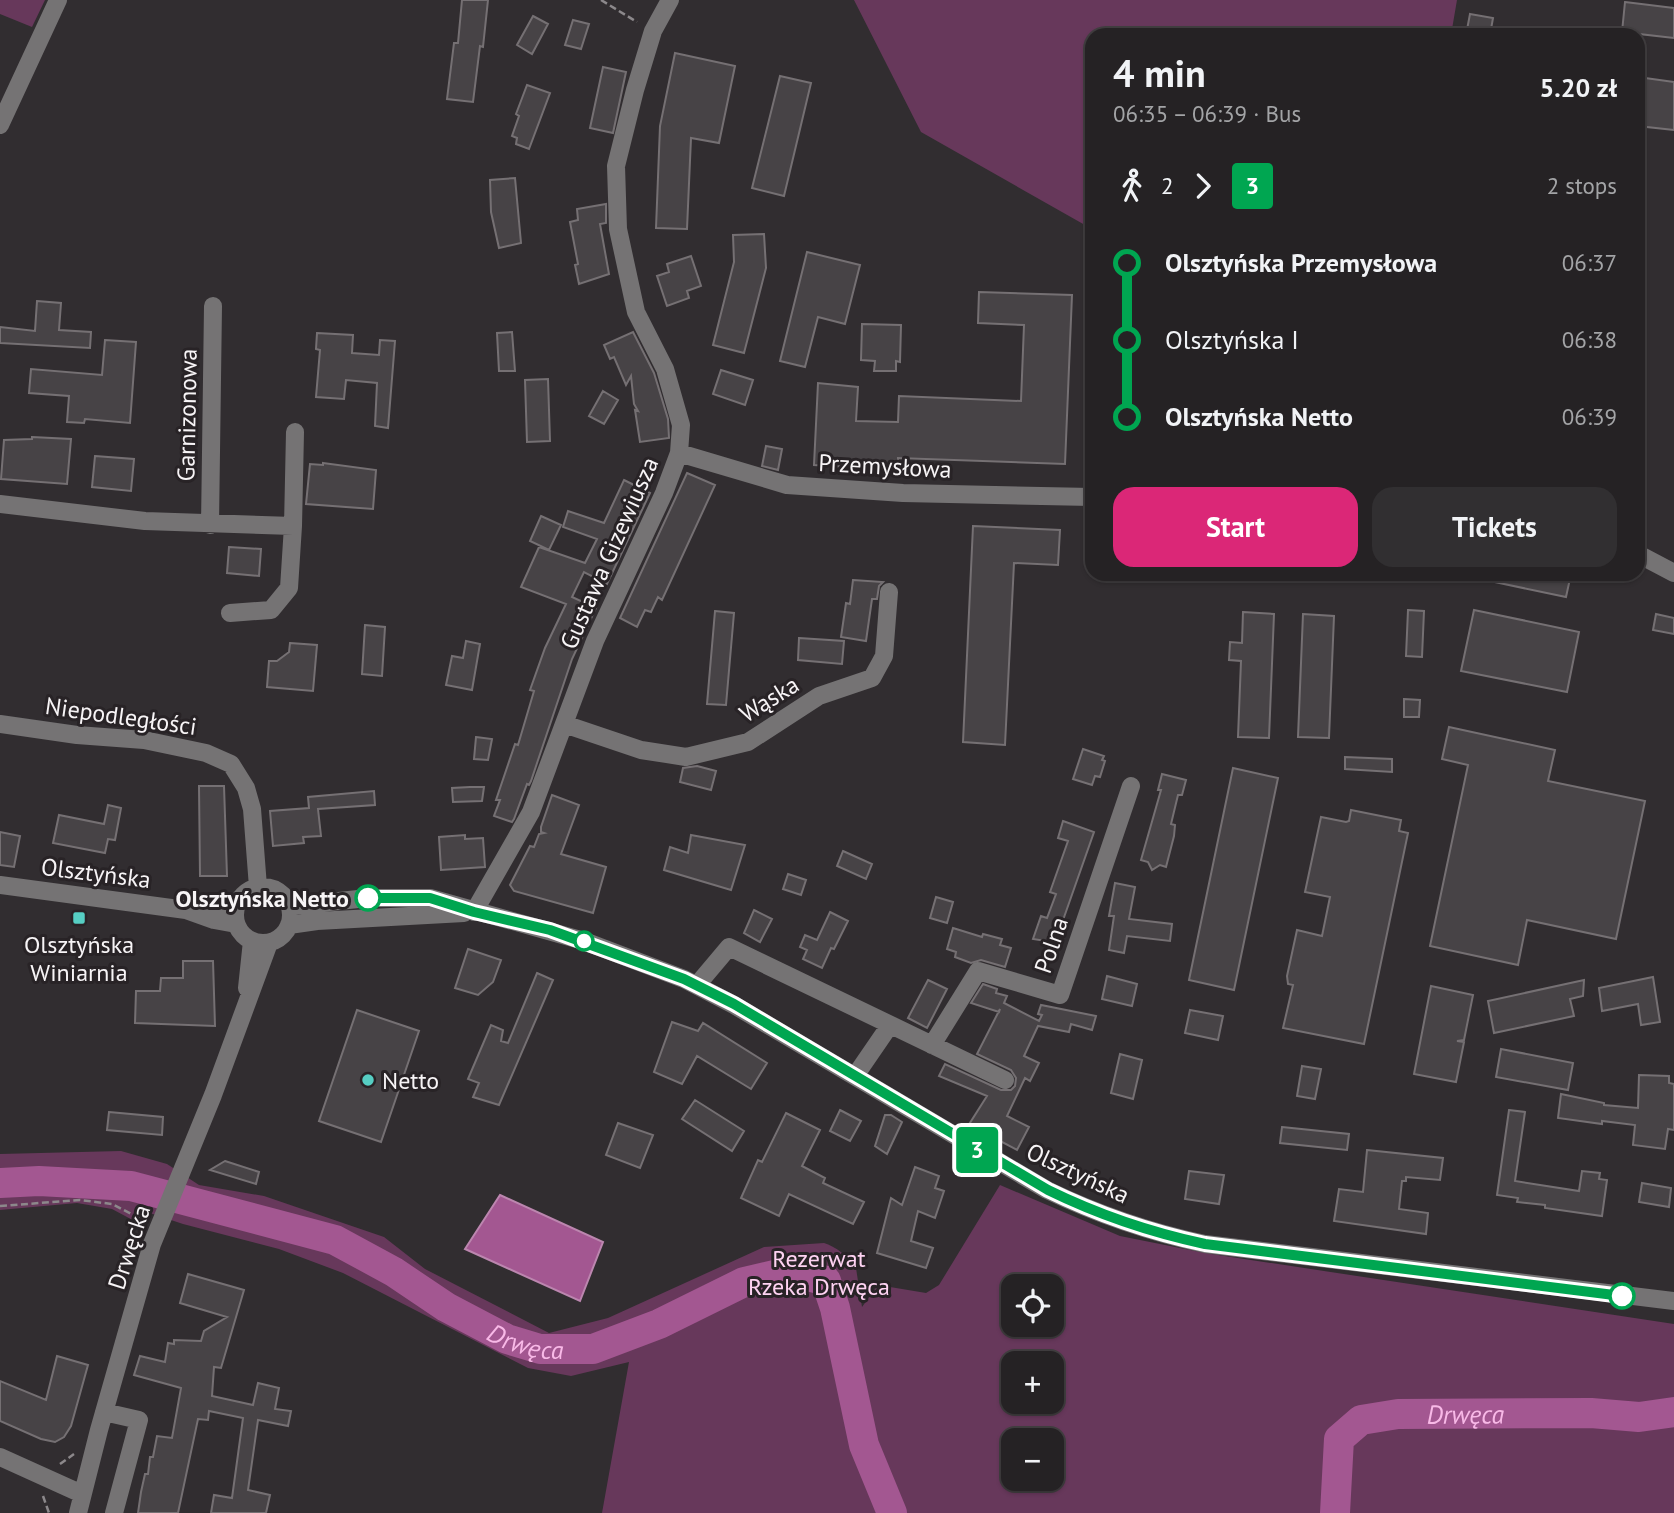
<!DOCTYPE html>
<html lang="en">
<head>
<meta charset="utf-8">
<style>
  :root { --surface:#252224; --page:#312f31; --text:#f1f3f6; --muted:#a3a4a6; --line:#423f41; --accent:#db2777 }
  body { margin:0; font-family:"PT Sans",sans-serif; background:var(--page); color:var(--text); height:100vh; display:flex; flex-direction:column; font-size:26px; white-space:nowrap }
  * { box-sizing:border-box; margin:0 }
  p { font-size:23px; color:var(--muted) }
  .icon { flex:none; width:38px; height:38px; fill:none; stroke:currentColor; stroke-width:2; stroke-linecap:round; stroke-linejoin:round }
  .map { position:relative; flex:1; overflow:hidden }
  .panel { position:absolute; left:1085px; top:28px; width:560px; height:553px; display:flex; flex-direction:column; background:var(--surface); border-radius:21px; box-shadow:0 2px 5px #0004,0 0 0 2px var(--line) }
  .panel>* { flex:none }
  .badge { padding:0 14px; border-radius:5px; font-size:24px; line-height:46px }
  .controls { position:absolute; left:1001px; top:1274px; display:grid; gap:14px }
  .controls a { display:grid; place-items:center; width:63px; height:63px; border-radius:14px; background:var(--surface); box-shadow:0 2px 5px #0004,0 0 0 2px var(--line); font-size:35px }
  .map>.badge { position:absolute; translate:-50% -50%; box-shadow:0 0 0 4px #fff }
  .legs { display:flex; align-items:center; gap:10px; height:77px; padding:0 28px; font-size:23px }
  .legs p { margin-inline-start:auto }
  .headline { display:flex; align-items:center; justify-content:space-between; height:119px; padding:0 28px }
  h1 { font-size:38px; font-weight:600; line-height:52px }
  .action { display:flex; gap:14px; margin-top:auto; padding:14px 28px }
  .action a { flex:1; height:80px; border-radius:21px; background:var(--accent); color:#fff; font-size:28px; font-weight:600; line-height:80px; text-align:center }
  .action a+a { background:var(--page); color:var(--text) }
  ul { padding:0 28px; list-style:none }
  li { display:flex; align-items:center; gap:24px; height:77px; font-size:26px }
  li i { display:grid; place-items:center; width:10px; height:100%; margin:0 9px; background:currentColor }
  li i::after { content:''; width:18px; height:18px; margin:-9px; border:5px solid; border-radius:50%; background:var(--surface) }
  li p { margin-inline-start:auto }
  li:first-child i { background:linear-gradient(#0000 50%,currentColor 0) }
  li:last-child i { background:linear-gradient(currentColor 50%,#0000 0) }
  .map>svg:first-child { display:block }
  .green { fill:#67385b; fill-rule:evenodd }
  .water { fill:#a35791; stroke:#bc86af; stroke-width:2 }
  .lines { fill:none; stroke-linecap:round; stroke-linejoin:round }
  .river { stroke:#a35791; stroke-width:30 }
  .building { fill:#474346; stroke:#757073; stroke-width:2 }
  .path { stroke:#8c888b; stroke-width:2.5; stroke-dasharray:7 3.5; stroke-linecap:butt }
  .minor { stroke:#757374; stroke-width:18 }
  .line-1-casing { stroke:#fff; stroke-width:16 }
  .line-1 { stroke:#00a651; stroke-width:10 }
  .stop-1-dot { fill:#fff; stroke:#00a651; stroke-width:3.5 }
  .poi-dot { fill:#56cec3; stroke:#282326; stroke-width:2.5 }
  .labels { text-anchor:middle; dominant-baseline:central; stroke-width:6; stroke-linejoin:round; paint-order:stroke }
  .street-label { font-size:24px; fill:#f7f4f6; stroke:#282326 }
  .stop-label { font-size:24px; font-weight:bold; fill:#f7f4f6; stroke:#282326; text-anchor:end }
  .poi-label { font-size:24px; fill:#f7f4f6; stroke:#282326 }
  .park-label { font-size:24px; fill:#fed3f2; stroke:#282326 }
  .water-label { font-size:26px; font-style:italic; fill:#f8b9e7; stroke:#282326 }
</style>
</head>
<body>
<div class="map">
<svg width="1674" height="1513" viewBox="0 0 1674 1513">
  <rect width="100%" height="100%" fill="#312d30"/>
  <path class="green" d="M0,0H45L32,27L0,14Z
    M854,0H1457L1451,35H1092V229L921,132Z
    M121,1151L167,1164L199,1185L264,1196L384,1237L425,1269L549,1333L608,1318L764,1247L824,1243C835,1246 849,1257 856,1268L862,1307L878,1285L926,1293L939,1285L1000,1185L1120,1236L1205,1253L1674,1324V1513H602L629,1362L571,1376L528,1368L343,1273L279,1249L183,1224L147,1212L142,1225L112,1209L77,1203L0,1210V1154ZM1013,1286H1052V1325H1013ZM1013,1363H1052V1402H1013ZM1013,1440H1052V1479H1013Z"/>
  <path class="water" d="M500,1195L603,1242L580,1301L465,1249Z"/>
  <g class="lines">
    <g class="river">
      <path id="s1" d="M0,1183L39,1181L131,1186L335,1240L394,1272L446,1307L507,1339L540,1349H593L659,1324L744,1282L791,1271L826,1281L835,1308L864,1445L892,1513"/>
      <path id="s2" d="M1335,1513L1339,1439L1361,1420L1398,1414L1591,1413L1639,1417L1674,1412"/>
    </g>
  </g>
  <path class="building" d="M462,0H488L483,47L480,46L473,102L447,99L454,43H458Z
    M1625,2L1674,8V38L1622,32Z
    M1470,14L1493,18L1490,35H1466Z
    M533,16L548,24L532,54L517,45Z
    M573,20L589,24L581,49L565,45Z
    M675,53L735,66L719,143L691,138L687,229L656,228L660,126Z
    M603,67L626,72L613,133L590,128Z
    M780,76L811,83L784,196L752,188Z
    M1638,77L1674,82V130L1638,126Z
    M527,85L550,93L529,149L516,144L517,138L512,136L519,116L516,114Z
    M515,178L521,243L499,248L491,212L490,180Z
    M606,204V223L600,224L609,274L579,284L575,265L578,264L570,222L578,220L577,209Z
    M764,234L766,268L744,353L713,345L734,262L733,235Z
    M807,252L860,265L845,324L818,317L805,367L780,361Z
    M691,256L701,286L687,291L689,298L667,306L657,276L669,272L667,264Z
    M979,292L1072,295L1065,464L898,458V470L814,465L818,383L858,387L856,421L898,422L899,396L1021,401L1024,325L978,323Z
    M37,301L61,303L59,330L91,332L90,348L0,343V327L35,331Z
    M862,324L901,325L900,362L896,361V371H874L875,361L861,360Z
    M512,332L515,371H499L497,333Z
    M633,332L654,373L668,419L669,438L640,442L635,410L638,411L634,404L631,376L626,385L614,357L610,359L604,345Z
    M317,333L353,335L352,353L379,355L380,340L395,341L388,428L375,426L377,383L346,380L344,399L316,397L320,350L316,349Z
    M105,340L136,342L130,423L85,419L84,423L67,422L69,396L29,393L31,369L102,375Z
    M721,370L753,380L745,405L713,394Z
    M548,379L550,441L527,442L525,380Z
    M603,391L618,400L604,424L589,416Z
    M32,437L71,439L67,484L1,479L4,440L32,439Z
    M766,446L782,449L778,470L762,466Z
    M95,456L134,459L131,491L92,487Z
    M323,463L376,470L373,509L306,504L310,464L323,465Z
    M687,473L715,485L662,600L658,597L651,612L645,610L637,627L620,618Z
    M624,480L650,493L607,584L584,572L572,597L596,608L572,659L531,781L529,785L527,784L514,819L512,822L494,816L500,800H496L515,744L518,745L534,691L530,690L545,648L566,604L521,587L539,547L585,563L597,539L563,527L568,511L604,523Z
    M541,516L561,525L549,550L530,541Z
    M973,526L1060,530L1058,565L1014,563L1005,745L963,742Z
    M229,547L261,549L259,576L227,573Z
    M1486,574H1571L1566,597L1485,580Z
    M853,580L883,582L879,586L877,599H872L866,641L841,637L846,603L850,604Z
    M1408,610L1424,611L1422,657L1406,656Z
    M1474,610L1579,632L1567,692L1461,671Z
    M715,611L734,613L726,705L707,704Z
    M1243,612L1274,614L1269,738L1238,737L1241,661L1229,660L1230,642L1242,643Z
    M1303,614L1334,616L1329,738L1298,737Z
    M1656,614L1674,618V634L1653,630Z
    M365,625L385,627L382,676L362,674Z
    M799,638L844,641L842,664L798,660Z
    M466,641L480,644L472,690L446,685L452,656L463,658Z
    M290,643L317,645L313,691L267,687L269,661H277L289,652Z
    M1404,699L1420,700L1419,717H1404Z
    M1449,727L1555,750L1548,781L1645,801L1616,939L1527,920L1518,965L1430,946L1468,765L1442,759Z
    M476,737L492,739L488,760L474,759Z
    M1083,749L1104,756L1102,760L1105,761L1100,777L1095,776L1092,785L1073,779Z
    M1345,757L1392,759V772L1345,769Z
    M697,766L716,771L711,790L680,782L683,768Z
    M1233,768L1278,778L1234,990L1189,980Z
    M1162,774L1186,780L1182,795H1178L1171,824L1175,825L1174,836L1166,867L1160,865L1152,870L1148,862L1141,860L1161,790H1158Z
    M199,786H224L227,876H200Z
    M470,787H484L482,801L453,802L452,788Z
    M374,791L375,805L318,809L321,836L303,837L304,843L273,846L270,811L309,808L308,797Z
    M552,795L579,805L561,854L606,867L593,913L514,891L510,885L530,846L534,847L539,834L544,833L541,832V827Z
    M108,805L121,808L115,840L108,839L105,853L53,843L59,815L104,824Z
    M1351,810L1401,820L1399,831L1408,833L1364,1044L1283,1028L1293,985L1288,984L1287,976L1297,930L1322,936L1330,897L1305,892L1321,817L1346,822L1349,821Z
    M1063,821L1094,832L1062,923L1065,924L1058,943L1033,939L1041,916L1047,918L1056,894L1050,892L1068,841L1058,838Z
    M0,832L20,836L14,867L0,865Z
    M465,835V839L483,838L485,867L441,870L439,837Z
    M691,835L745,845L731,890L664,870L670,847L688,853Z
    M843,851L872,864L866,879L837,866Z
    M788,874L806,880L801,895L783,889Z
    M1115,883L1135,887L1129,919L1172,924L1170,941L1127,936L1124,953L1109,950L1114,916H1109Z
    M936,897L953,902L947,923L930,918Z
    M754,910L772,919L760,942L744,933Z
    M830,912L848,921L834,949L831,948L822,968L803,959L807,950L800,947L805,935L817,940Z
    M953,928L982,937L983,934L1002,939L1000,945L1011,948L1005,967L981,960L971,963L955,957L956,952L947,949Z
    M468,949L501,960L493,982L478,995L455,988Z
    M183,961H213L215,1026L135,1023L136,991H160L161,978H183Z
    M537,973L553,980L499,1105L473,1097L479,1083L468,1079L491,1025L503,1030L501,1041L508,1043Z
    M1107,976L1137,984L1132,1006L1102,999Z
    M1653,977L1660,1022L1641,1025L1638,1004L1602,1011L1599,988Z
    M928,980L947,989L927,1028L908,1018Z
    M1584,980L1583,996L1570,999L1574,1016L1494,1033L1488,1001Z
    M983,984L997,989L996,993L1007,996L1004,1003L1039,1021L1042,1015L1038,1014L1041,1005L1096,1016L1092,1030L1071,1024L1069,1032L1038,1026L1024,1056L1039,1063L1030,1081L1025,1078L1007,1116L1029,1127L1017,1150L989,1135L988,1138L968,1126L987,1096L939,1076L945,1064L1001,1090H1011L1015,1086L1016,1078L1011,1070L977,1054L1000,1009L999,1012L971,1003Z
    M1431,986L1473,995L1464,1040L1457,1041L1464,1042L1456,1082L1414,1074Z
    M357,1010L419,1031L381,1142L319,1121Z
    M1190,1010L1223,1016L1218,1040L1185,1033Z
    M672,1022L698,1031L703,1023L767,1063L751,1089L697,1056L682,1084L654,1072Z
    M1501,1049L1573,1063L1568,1090L1496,1077Z
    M1120,1054L1142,1060L1133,1099L1111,1093Z
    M1302,1066L1321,1069L1315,1099L1297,1096Z
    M1639,1075L1669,1076V1083L1674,1084V1130L1668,1129L1665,1149L1633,1145L1635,1125L1602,1121V1124L1558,1118L1561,1094L1604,1103V1105L1638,1108Z
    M695,1100L744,1131L732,1151L682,1119Z
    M840,1110L861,1121L850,1141L830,1131Z
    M1509,1110L1525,1112L1515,1181L1579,1191L1582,1171L1600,1173L1599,1179L1607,1180L1602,1216L1545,1208V1205L1517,1202L1518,1198L1497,1195Z
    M109,1112L163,1117L162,1135L107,1130Z
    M786,1113L820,1130L802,1166L825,1178L823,1183L864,1202L853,1224L789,1194L779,1216L741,1198L758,1160L762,1162Z
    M885,1115H891L902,1122L887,1154L875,1146Z
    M618,1123L653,1135L640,1168L606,1155Z
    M1282,1127L1349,1134L1347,1150L1280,1143Z
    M1367,1150L1443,1158L1440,1180L1406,1177V1181H1402L1399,1209L1428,1213L1426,1234L1334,1221L1339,1189L1363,1192Z
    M225,1161L259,1172L256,1184L210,1170Z
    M915,1167L939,1176L935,1188L944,1191L935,1218L918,1211L911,1241L933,1248L926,1268L877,1253L891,1198L902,1205Z
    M1189,1171L1224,1175L1219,1204L1185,1199Z
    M1642,1183L1671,1188L1669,1207L1639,1202Z
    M188,1274L244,1290L221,1368L214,1367L212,1396L253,1405L258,1383L279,1388L275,1409L291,1411L288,1426L258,1420L248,1490L270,1495L266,1513H211L214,1495L232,1498L243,1418L209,1411L208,1420L198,1419L178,1513H138L141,1492L145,1474H148L150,1457H153L157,1436L172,1438L181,1388L134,1375L140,1356L165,1362L168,1343L174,1344V1340L201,1341L204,1331L227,1317L180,1303Z
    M57,1356L88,1365L71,1426L64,1437L55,1442L41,1439L0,1421V1381L46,1400Z"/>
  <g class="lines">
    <path class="path" d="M601,0L637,22
      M0,1206L80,1200L112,1204L143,1220
      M60,1464L74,1454
      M43,1496L49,1513"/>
    <path class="minor" d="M0,125L58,0
      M679,453L787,485L903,493L1092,497
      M0,504L145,521L293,526L295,432
      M210,525L213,306
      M1638,554L1674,573
      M230,613L271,610L289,588L293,526
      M0,724L77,735L144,740L206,753L231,764L246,788L252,809L258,887
      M564,724L641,750L686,757L748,742L819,696L872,678L884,656L889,592
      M0,885L186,910L214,920L236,924
      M235 915a28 28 0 1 1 56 0a28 28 0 1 1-56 0Z
      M290,906L368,898H430L584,941L684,979L734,1005L1047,1190C1099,1215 1149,1232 1205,1244L1674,1301
      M189,909L217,904H237
      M474,912L531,812L595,641L664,493L679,453L681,425L665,369L636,312L618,229L616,166L635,90L653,31L670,0
      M289,925L317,921L464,913
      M697,985L729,947L1005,1080
      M247,988L252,941
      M932,1045L978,971L1060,995L1131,786
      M855,1076L890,1025
      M104,1412L139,1420L114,1513
      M0,1457L82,1494
      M78,1513L99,1430L152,1244L213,1095L269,943"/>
  </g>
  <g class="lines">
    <defs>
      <path id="line-1" d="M368,898H430L474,912L550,930L684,979L734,1004L1048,1190C1099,1215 1149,1232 1205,1244L1622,1296"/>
    </defs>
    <use href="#line-1" class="line-1-casing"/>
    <use href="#line-1" class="line-1"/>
  </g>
  <g class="stop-1-dot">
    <circle cx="368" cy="898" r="12"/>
    <circle cx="584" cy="941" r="9"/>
    <circle cx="1622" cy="1296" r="12"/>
  </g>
  <g class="poi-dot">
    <rect x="72" y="911" width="14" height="14" rx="3.5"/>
    <circle cx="368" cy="1080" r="7"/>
  </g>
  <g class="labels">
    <g class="street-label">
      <text transform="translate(187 415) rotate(-89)">Garnizonowa</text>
      <text transform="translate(885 466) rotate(3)">Przemysłowa</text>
      <text transform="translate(609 553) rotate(-66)">Gustawa Gizewiusza</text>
      <text transform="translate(769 699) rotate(-32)">Wąska</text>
      <text transform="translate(121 716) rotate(8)">Niepodległości</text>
      <text transform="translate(96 873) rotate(7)">Olsztyńska</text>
      <text transform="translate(1051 945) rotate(-71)">Polna</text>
      <text transform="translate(1078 1173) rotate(25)">Olsztyńska</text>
      <text transform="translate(129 1247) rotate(-72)">Drwęcka</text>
    </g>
    <g class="stop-label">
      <text x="349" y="898">Olsztyńska Netto</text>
    </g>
    <g class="poi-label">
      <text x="79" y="944">Olsztyńska<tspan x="79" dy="28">Winiarnia</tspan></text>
      <text x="382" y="1080" text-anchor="start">Netto</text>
    </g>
    <g class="park-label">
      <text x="819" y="1258">Rezerwat<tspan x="819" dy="28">Rzeka Drwęca</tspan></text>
    </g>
    <g class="water-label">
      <text stroke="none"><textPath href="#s1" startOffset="560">Drwęca</textPath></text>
      <text stroke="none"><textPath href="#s2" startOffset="208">Drwęca</textPath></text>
    </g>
  </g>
</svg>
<div class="controls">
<a><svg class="icon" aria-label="locate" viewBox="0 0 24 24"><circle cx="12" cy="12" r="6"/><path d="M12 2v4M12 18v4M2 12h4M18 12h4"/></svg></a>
<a>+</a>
<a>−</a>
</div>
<b class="badge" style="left:977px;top:1150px;background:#00a651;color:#fff">3</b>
<section class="panel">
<div class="headline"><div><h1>4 min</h1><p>06:35 – 06:39 · Bus</p></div><b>5.20 zł</b></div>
<div class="legs"><svg class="icon" aria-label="walk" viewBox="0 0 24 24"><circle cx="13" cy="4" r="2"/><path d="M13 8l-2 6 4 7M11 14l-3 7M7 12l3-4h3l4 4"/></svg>2<svg class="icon" aria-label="forward" viewBox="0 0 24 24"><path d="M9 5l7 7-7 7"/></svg><b class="badge" style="background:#00a651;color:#fff">3</b><p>2 stops</p></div>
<ul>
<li><i style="color:#00a651"></i><b>Olsztyńska Przemysłowa</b><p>06:37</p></li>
<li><i style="color:#00a651"></i><span>Olsztyńska I</span><p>06:38</p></li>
<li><i style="color:#00a651"></i><b>Olsztyńska Netto</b><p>06:39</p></li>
</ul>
<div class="action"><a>Start</a><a>Tickets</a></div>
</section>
</div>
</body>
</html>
